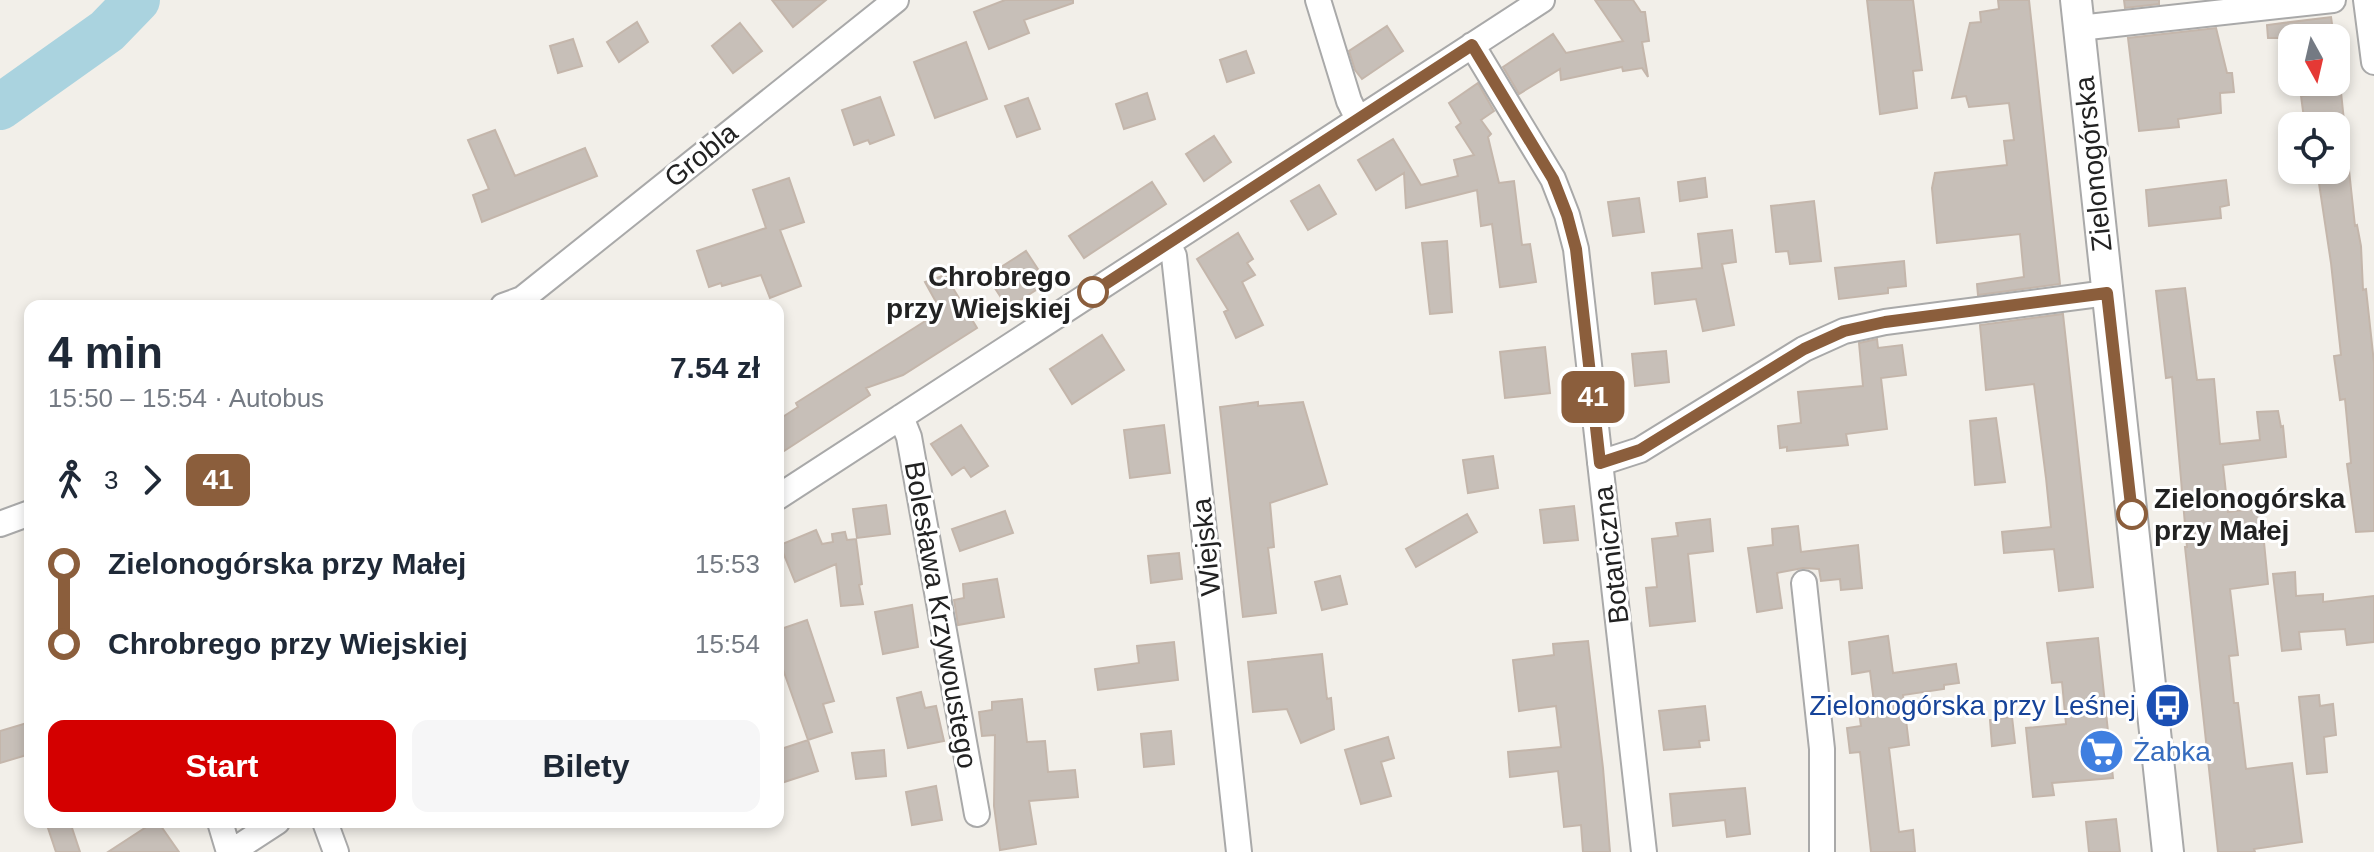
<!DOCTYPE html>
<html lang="pl">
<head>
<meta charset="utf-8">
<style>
  :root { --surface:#fff; --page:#f6f6f7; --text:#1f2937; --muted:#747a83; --accent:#d40000 }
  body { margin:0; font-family:Arial,sans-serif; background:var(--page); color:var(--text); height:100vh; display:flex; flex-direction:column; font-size:30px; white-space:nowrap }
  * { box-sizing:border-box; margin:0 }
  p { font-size:26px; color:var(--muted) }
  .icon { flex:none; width:44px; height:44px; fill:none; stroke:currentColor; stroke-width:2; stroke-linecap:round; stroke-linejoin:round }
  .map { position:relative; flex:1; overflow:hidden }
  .panel { position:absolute; left:24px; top:300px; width:760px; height:528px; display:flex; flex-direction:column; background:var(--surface); border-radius:16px; box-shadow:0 4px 12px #0003 }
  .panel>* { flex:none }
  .badge { padding:0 16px; border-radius:12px; font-size:28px; line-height:52px }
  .needle { width:52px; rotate:172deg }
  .fabs { position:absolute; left:2278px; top:24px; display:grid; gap:16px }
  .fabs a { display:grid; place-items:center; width:72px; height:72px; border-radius:16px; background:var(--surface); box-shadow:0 4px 12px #0003; font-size:40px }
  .map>.badge { position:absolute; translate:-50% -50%; box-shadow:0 0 0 4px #fff }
  .legs { display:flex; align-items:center; gap:12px; height:88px; padding:0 24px; font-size:26px }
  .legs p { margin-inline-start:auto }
  .head { display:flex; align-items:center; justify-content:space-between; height:136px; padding:0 24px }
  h1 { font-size:44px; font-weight:600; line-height:60px }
  .primary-button { display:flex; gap:16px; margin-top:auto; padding:16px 24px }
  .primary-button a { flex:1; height:92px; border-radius:16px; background:var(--accent); color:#fff; font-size:32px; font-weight:600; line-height:92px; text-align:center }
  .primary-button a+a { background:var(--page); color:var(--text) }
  ul { padding:0 24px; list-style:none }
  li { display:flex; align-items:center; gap:28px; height:80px; font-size:30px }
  li i { display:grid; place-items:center; width:12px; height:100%; margin:0 10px; background:currentColor }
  li i::after { content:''; width:20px; height:20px; margin:-10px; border:6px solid; border-radius:50%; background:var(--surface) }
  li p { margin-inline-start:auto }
  li:first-child i { background:linear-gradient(#0000 50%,currentColor 0) }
  li:last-child i { background:linear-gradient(currentColor 50%,#0000 0) }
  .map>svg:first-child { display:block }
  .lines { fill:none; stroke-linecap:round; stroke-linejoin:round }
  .river { stroke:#aad3df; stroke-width:46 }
  .building { fill:#c7bfb8; stroke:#c4b6ab; stroke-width:2 }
  .minor-casing { stroke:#a9a9a9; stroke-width:28 }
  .tertiary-casing { stroke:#a9a9a9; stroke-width:34 }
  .minor { stroke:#fff; stroke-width:24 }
  .tertiary { stroke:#fff; stroke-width:30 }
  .line-1-casing { stroke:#fff; stroke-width:18 }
  .line-1 { stroke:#8b5e3c; stroke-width:12 }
  .stop-1-dot { fill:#fff; stroke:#8b5e3c; stroke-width:4 }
  .labels { text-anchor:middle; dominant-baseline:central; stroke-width:6; stroke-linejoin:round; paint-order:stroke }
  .street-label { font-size:28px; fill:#222; stroke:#fff }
  .stop-label { font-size:28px; font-weight:bold; fill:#222; stroke:#fff; text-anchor:end }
  .transit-label { font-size:28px; fill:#164399; stroke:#fff; text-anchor:end }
  .shop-label { font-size:28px; fill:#366cbe; stroke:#fff; text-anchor:start }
</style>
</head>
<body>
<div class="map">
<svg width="2374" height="852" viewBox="0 0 2374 852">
  <rect width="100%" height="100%" fill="#f2efe9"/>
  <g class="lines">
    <path class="river" d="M0,107L107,31L137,0"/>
  </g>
  <path class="building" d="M772,0H826L793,27Z
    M1005,0H1073V3L1024,20L1029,33L989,49L974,12Z
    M1595,0H1633L1641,12H1645L1649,41L1642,42L1648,77L1642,68L1623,71L1622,67L1561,80L1560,69L1519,94L1503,67L1553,34L1566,53L1623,41Z
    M1867,0H1913L1922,70L1913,71L1917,108L1880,114Z
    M1998,0H2029L2060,284L1978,295L1977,284L2024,277L2020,234L1937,243L1932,188L1935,173L2007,165L2004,141L2014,140L2009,103L1969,107L1966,96L1952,98L1970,23L1981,22L1980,12L1999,9Z
    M2124,0H2159V4L2125,8Z
    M2331,17L2334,38H2268L2267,25Z
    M637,22L648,42L619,62L607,42Z
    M740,23L762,51L733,73L712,46Z
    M1387,26L1403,51L1362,79L1355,70L1349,51Z
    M2216,28L2227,73H2232L2234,92L2220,93L2221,113L2178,119L2179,127L2139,131L2128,38Z
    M573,39L582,66L558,73L550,46Z
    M966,42L987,99L935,118L914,62Z
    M1246,51L1254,73L1227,82L1220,60Z
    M1478,83L1494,111L1481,120L1491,134L1488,137L1499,183L1514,181L1522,245L1530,244L1536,282L1500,287L1492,224L1481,226L1477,190L1406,208L1404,173L1376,190L1358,160L1393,139L1421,185L1458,176L1454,160L1474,155L1456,127L1461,123L1449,103Z
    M2341,92L2344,121L2305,126L2301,96Z
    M1147,93L1155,119L1124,129L1116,104Z
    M880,97L894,135L870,144L868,140L854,145L842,110Z
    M1028,98L1040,129L1017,137L1005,106Z
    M495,130L515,176L585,148L597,176L482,222L473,195L489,189L468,140Z
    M1214,136L1231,162L1204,181L1186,154Z
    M2317,170H2349L2355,226L2357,225L2361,246L2363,290L2366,289L2374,363V531L2356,532L2347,464L2351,463L2345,399L2340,400L2334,356L2341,355L2331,263Z
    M789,178L804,222L780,230L801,286L770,298L761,275L722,286L721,283L709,287L697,251L766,228L753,190Z
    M1705,178L1707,197L1680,201L1678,182Z
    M2226,180L2229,205L2220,207L2221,218L2149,226L2146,190Z
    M1152,182L1166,204L1084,258L1069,236Z
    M1319,185L1336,214L1308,230L1291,201Z
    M1639,198L1644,232L1613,236L1608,202Z
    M1814,201L1821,261L1790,264L1788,251L1776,252L1771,206Z
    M1732,230L1736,262L1722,264L1734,325L1703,331L1696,299L1655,304L1652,273L1702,268L1698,234Z
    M1238,233L1253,259L1247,263L1255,275L1242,282L1263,325L1236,338L1224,312L1228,310L1197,259Z
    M1447,241L1452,312L1430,314L1422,243Z
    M1026,251L1047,283L1008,308L987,276Z
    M1904,261L1906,286L1888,288V293L1839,299L1835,268Z
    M945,275L977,328L903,375L866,388L870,395L778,455V420L798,407L796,403L941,311L925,282Z
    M2185,288L2197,380L2214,379L2220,444L2260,440L2257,412L2278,411L2281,427L2283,426L2286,457L2223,465L2228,512L2255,509L2256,511H2261L2268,584L2230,589L2238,655L2229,656L2234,703H2238L2246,769L2292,763L2302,842L2254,849L2255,852H2218L2185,547H2187L2172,377L2166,378L2156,291Z
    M2063,314L2093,587L2059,591L2054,549L2004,553L2002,532L2051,527L2046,478L2034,384L1986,390L1980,325Z
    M1102,335L1124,370L1072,404L1050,369Z
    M1877,339L1878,348L1902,345L1906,375L1881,378L1887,429L1846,434L1848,445L1787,451V447L1780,448L1778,426L1801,423L1798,392L1863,386L1859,343Z
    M1545,347L1550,393L1505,398L1500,352Z
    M1666,351L1669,382L1635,386L1632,354Z
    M1258,402V406L1303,402L1327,484L1270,503L1274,547L1268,548L1276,613L1243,617L1220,407Z
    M1996,418L2005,482L1975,485L1970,421Z
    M961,425L988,466L971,477L964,467L952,475L931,444Z
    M1164,425L1170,473L1130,478L1124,430Z
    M1493,456L1498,488L1468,493L1463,460Z
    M886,505L890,534L857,538L853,509Z
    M1574,506L1578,540L1544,543L1540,510Z
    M1005,511L1013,533L960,551L952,529Z
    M1467,514L1477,532L1416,567L1406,549Z
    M1710,519L1713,551L1688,554L1695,621L1650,626L1646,588L1657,587L1652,539L1678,536L1676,523Z
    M1798,526L1801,552L1858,545L1862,588L1841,590L1840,579L1821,581L1819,569L1803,568L1777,573L1782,608L1757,612L1748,548L1773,545L1772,529Z
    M816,530L822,544L833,542L832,534L845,532L847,540L856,539L862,584L859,585L863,604L841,606L836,564L795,582L780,545Z
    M1179,553L1182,579L1151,583L1148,556Z
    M2295,572L2296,596L2323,594V602L2374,596V642L2347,645L2345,629L2299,632L2301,649L2282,651L2273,574Z
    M1340,576L1347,604L1322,610L1315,582Z
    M997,579L1004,617L958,625L954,600L964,598L963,584Z
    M912,605L918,647L883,654L875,612Z
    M807,620L834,701L823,704L832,732L808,740L778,655V630Z
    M1888,636L1893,673L1956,664L1959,683L1944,685V689L1903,695L1909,745L1889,748L1899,832L1913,830L1915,852H1871L1860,752L1850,753L1847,728L1861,726L1859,712L1875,710L1870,671L1852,674L1849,642Z
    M2098,638L2113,778L2052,783L2054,795L2033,797L2026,728L2066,724L2062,682L2052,683L2047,643Z
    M1588,641L1603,768L1610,852H1583L1581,825L1564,827L1558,771L1510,777L1508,752L1561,747L1556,706L1519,711L1513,660L1554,655L1553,644Z
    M1174,642L1178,680L1098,690L1095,669L1139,663L1137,646Z
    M1322,654L1327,699L1331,698L1334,729L1301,743L1287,709L1253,712L1248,662Z
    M921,692L925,708L936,706L944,741L908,748L897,698Z
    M2319,695L2320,706L2333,704L2336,735L2324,737L2327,772L2307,774L2299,697Z
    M1022,699L1027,742L1045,741L1048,772L1075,770L1078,797L1029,801L1036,844L1000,850L994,806L995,735L982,736L979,712L992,710V702Z
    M1705,706L1709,740L1699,741L1700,747L1664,750L1659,711Z
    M2012,717L2015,743L1992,746L1990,720Z
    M30,722V754L0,763V731Z
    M1171,731L1174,764L1144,767L1141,734Z
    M1388,737L1394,758L1381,762L1391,796L1361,804L1345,750Z
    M808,740L818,771L778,784V750Z
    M884,750L886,776L856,779L852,753Z
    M936,786L942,820L912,825L906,792Z
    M1745,788L1750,834L1727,837L1725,820L1673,826L1670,794Z
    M2116,819L2120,852H2089L2086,822Z
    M46,822H70L80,852H56Z
    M154,822H158L179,852H108Z"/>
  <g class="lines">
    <defs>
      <path id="minor" d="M1318,0L1349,101L1358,119
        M2366,0L2374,62
        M2079,28L2333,0
        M1472,45L1553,179L1567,215L1576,249L1644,852
        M1168,243L1174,256L1239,852
        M503,306L522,299L896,0
        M901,417L909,437L977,814
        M1600,463L1640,450L1804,349L1844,331L1885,322L2107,293
        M778,497L1542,0
        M0,524L30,513
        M1804,583L1822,749V852
        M220,822L229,852
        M325,822L336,852
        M231,852L277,822"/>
      <path id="tertiary" d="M2076,0L2168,852"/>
    </defs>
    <use href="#minor" class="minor-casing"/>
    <use href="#tertiary" class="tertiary-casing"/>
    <use href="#minor" class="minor"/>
    <use href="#tertiary" class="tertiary"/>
  </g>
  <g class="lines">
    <defs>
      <path id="line-1" d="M1093,292L1472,45L1553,179L1567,215L1576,249L1600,463L1640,450L1804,349L1844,331L1885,322L2107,293L2132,514"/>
    </defs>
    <use href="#line-1" class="line-1-casing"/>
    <use href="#line-1" class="line-1"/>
  </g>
  <defs>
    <symbol id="bus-disc" viewBox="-11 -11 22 22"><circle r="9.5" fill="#1a4fb4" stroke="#fff"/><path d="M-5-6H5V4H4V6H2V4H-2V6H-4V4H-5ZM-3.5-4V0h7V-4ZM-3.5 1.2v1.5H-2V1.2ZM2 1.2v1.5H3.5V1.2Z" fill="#fff"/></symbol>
    <symbol id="supermarket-disc" viewBox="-11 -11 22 22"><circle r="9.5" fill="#3f7fe0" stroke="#fff"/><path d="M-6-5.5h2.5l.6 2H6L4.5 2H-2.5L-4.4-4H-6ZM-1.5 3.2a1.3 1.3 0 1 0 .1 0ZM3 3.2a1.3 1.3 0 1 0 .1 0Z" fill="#fff"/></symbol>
  </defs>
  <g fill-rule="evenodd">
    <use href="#bus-disc" x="2142" y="680" width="51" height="51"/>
    <use href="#supermarket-disc" x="2076" y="726" width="51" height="51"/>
  </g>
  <g class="stop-1-dot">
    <circle cx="1093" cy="292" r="14"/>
    <circle cx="2132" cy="514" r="14"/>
  </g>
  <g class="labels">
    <g class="street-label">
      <text transform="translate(701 155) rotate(-39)">Grobla</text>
      <text transform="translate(2093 164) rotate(-96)">Zielonogórska</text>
      <text transform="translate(1206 547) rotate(-96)">Wiejska</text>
      <text transform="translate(1611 555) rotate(-97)">Botaniczna</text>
      <text transform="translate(941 615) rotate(80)">Bolesława Krzywoustego</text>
    </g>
    <g class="stop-label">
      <text x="1071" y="276">Chrobrego<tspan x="1071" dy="32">przy Wiejskiej</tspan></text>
      <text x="2154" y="498" text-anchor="start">Zielonogórska<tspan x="2154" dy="32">przy Małej</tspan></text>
    </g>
    <g class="transit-label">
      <text x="2136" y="705">Zielonogórska przy Leśnej</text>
    </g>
    <g class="shop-label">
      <text x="2133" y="751">Żabka</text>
    </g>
  </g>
</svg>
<div class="fabs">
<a><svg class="needle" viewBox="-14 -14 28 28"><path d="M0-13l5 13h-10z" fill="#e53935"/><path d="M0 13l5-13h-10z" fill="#747a83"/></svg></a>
<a><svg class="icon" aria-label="locate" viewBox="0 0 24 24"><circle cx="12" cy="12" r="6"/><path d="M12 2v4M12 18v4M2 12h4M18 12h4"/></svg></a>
</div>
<b class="badge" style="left:1593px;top:397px;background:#8b5e3c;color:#fff">41</b>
<section class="panel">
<div class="head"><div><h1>4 min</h1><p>15:50 – 15:54 · Autobus</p></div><b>7.54 zł</b></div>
<div class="legs"><svg class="icon" aria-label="walk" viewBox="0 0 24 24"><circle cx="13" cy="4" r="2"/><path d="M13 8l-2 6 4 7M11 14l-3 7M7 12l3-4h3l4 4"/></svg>3<svg class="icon" aria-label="forward" viewBox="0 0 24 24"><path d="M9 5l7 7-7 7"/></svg><b class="badge" style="background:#8b5e3c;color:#fff">41</b></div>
<ul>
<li><i style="color:#8b5e3c"></i><b>Zielonogórska przy Małej</b><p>15:53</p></li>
<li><i style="color:#8b5e3c"></i><b>Chrobrego przy Wiejskiej</b><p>15:54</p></li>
</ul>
<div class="primary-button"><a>Start</a><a>Bilety</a></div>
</section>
</div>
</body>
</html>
